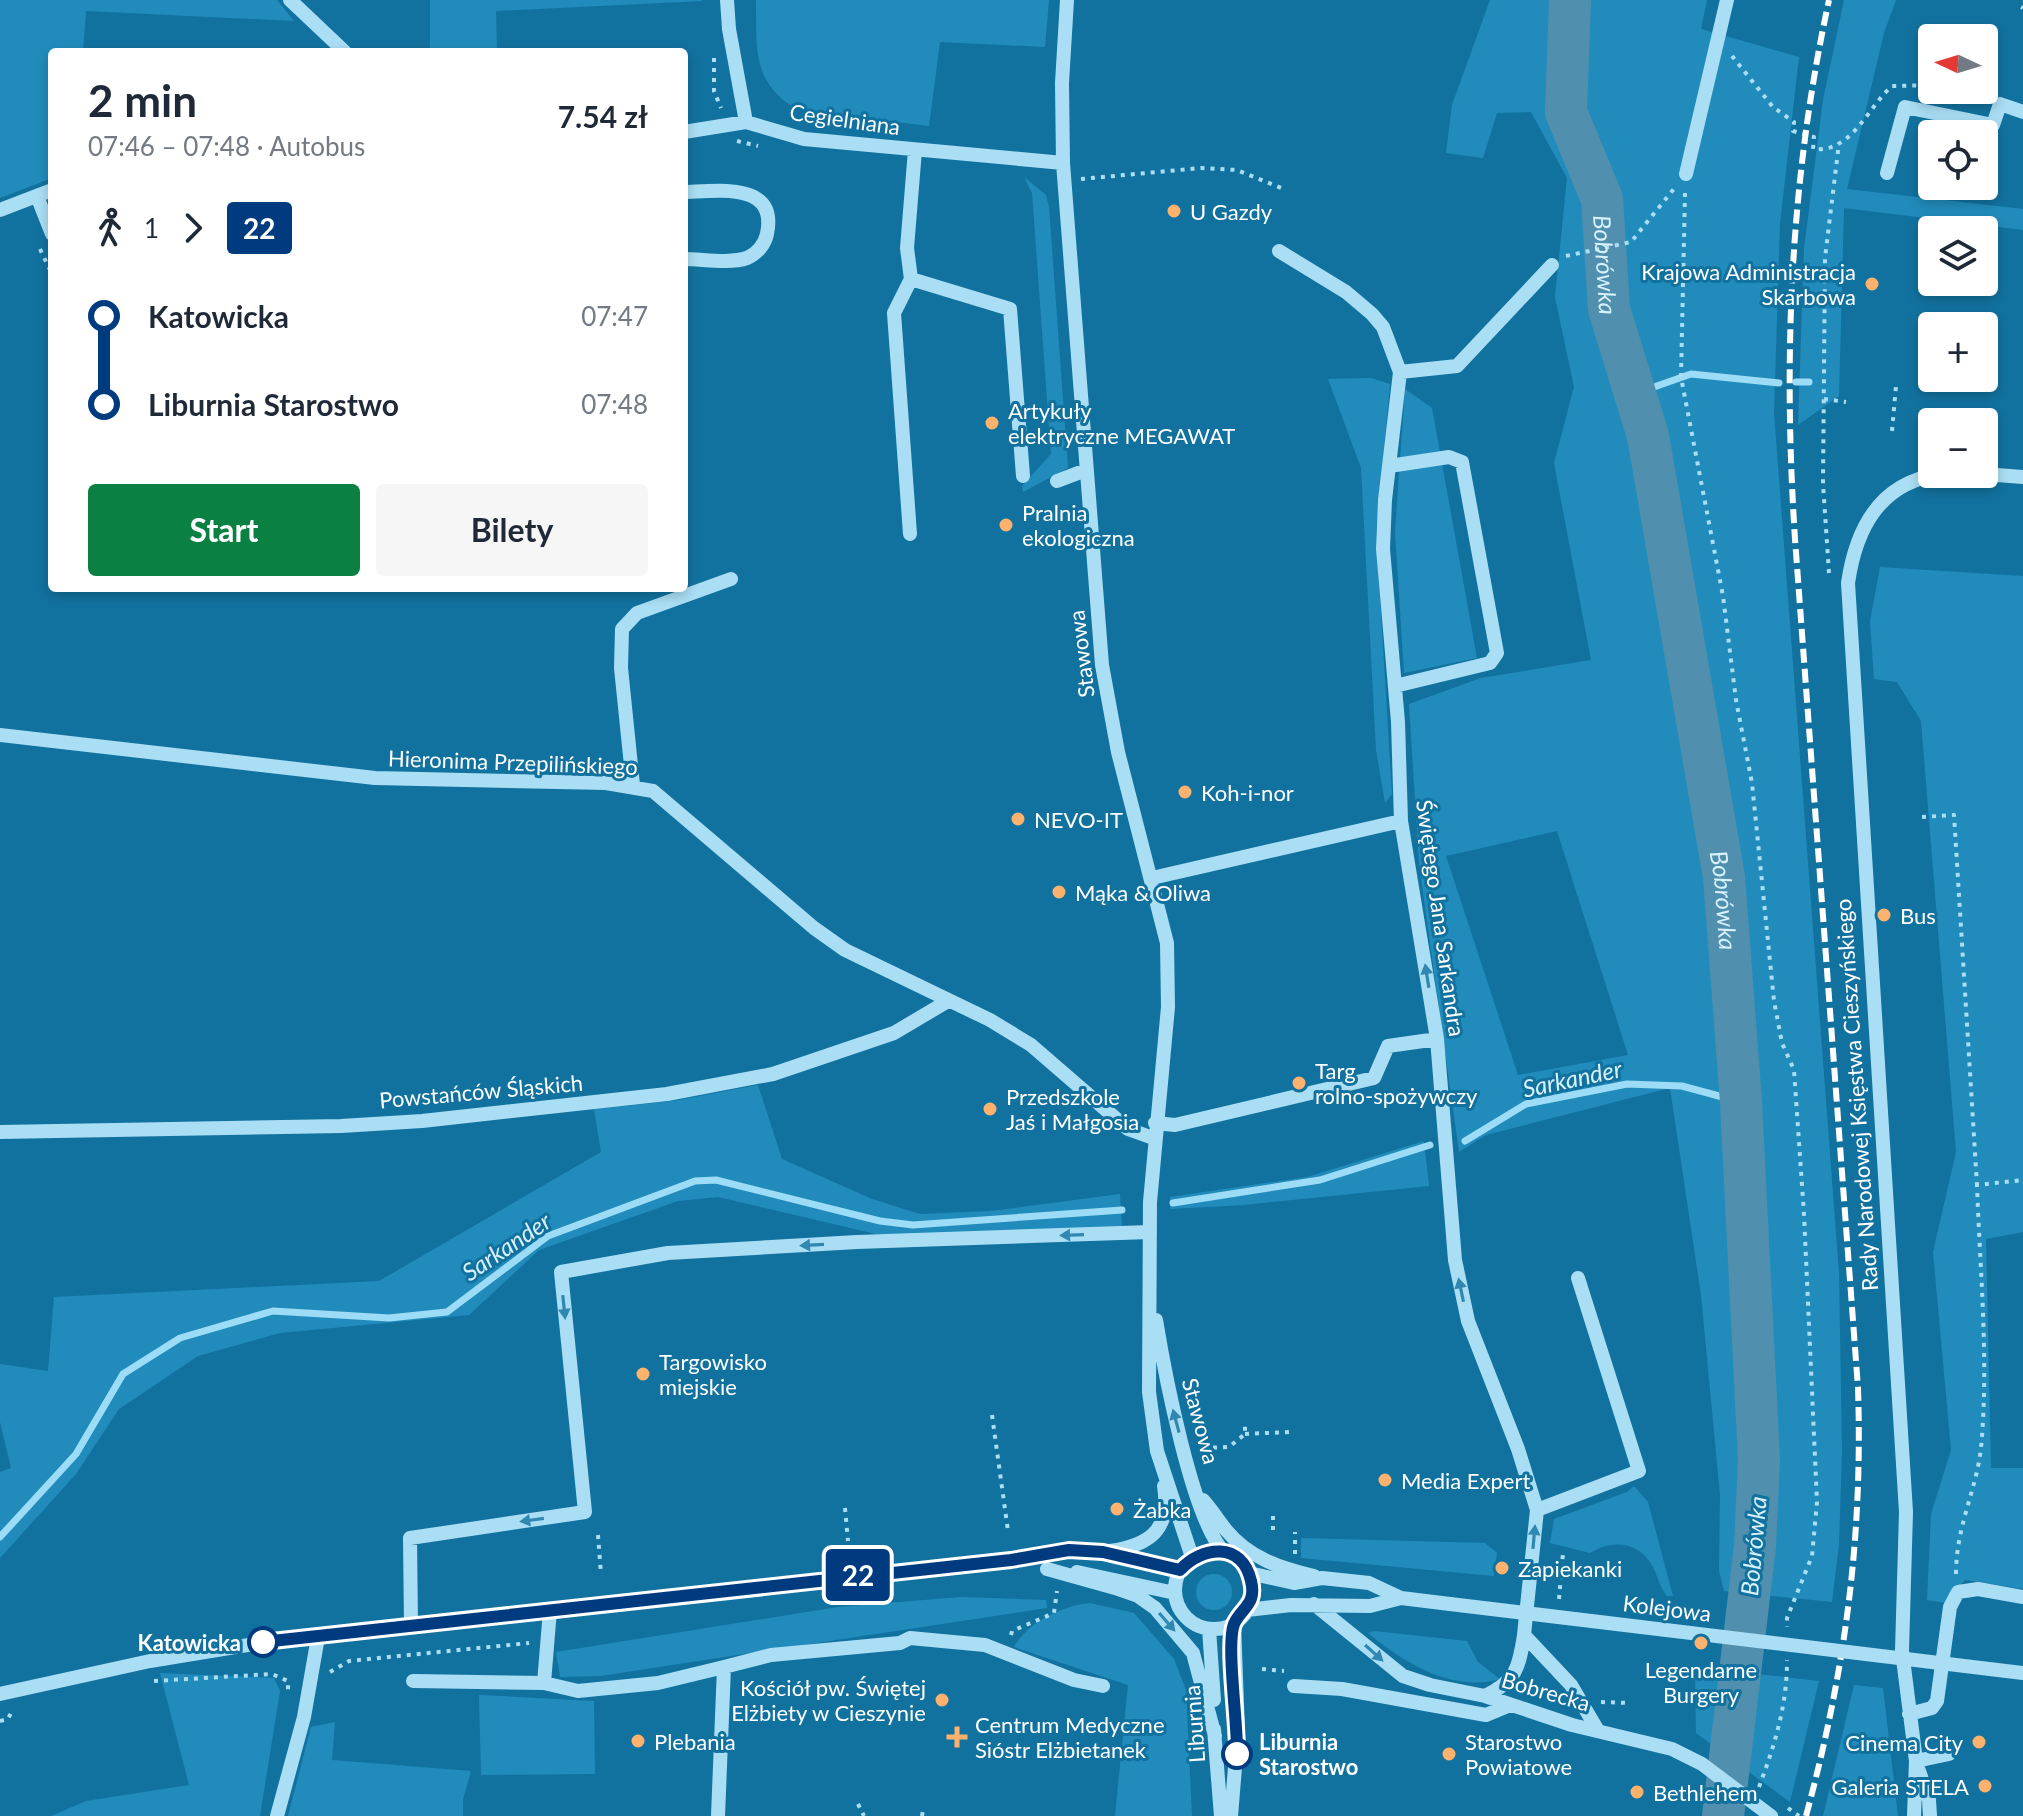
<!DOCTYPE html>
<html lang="pl">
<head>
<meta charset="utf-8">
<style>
  :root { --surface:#fff; --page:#f6f6f7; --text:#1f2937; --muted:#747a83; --accent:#0b8043 }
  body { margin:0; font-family:Lato,sans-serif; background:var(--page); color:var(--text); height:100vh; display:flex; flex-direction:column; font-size:30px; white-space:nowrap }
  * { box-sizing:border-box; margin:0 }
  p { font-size:26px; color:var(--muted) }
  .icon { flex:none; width:44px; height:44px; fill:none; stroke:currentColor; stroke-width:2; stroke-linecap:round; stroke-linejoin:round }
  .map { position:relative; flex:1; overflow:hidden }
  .sheet { position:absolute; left:48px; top:48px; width:640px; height:544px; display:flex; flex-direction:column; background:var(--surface); border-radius:8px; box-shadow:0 4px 12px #0003 }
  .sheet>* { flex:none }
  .badge { padding:0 16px; border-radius:6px; font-size:28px; line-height:52px }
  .needle { width:52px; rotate:274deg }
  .controls { position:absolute; left:1918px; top:24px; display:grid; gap:16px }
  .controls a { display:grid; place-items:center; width:80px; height:80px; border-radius:8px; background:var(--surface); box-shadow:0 4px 12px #0003; font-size:40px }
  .map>.badge { position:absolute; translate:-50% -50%; box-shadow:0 0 0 4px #fff }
  .legs { display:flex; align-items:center; gap:12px; height:88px; padding:0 40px; font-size:26px }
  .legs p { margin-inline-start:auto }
  .headline { display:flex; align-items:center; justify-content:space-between; height:136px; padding:0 40px }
  h1 { font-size:44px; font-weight:700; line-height:60px }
  .primary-button { display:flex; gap:16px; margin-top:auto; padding:16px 40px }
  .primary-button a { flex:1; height:92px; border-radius:8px; background:var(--accent); color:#fff; font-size:32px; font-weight:700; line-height:92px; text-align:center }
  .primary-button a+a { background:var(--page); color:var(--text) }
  ul { padding:0 40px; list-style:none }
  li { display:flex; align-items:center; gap:28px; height:88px; font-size:30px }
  li i { display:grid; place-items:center; width:12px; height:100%; margin:0 10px; background:currentColor }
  li i::after { content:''; width:20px; height:20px; margin:-10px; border:6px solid; border-radius:50%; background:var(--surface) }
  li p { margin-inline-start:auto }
  li:first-child i { background:linear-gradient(#0000 50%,currentColor 0) }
  li:last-child i { background:linear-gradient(currentColor 50%,#0000 0) }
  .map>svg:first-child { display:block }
  .green { fill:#218cbc; fill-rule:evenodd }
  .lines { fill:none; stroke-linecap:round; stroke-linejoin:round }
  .stream { stroke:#9cdcf7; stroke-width:7 }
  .river { stroke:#5090ae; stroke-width:42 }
  .path { stroke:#aadef4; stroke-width:4; stroke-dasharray:4 6; stroke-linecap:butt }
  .minor { stroke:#aadef4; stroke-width:14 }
  .rail { stroke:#fff; stroke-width:6; stroke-dasharray:14 6; stroke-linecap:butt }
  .minor-bridge { stroke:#aadef4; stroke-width:14 }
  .oneway { fill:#3088b0 }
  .line-1-casing { stroke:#fff; stroke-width:18 }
  .line-1 { stroke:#003b80; stroke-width:12 }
  .poi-dot { fill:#ffb26d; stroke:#12729f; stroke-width:3 }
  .stop-1-dot { fill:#fff; stroke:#003b80; stroke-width:4 }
  .labels { text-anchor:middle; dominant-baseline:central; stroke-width:6; stroke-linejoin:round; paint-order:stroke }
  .street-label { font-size:22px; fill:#fff; stroke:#12729f }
  .poi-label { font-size:22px; fill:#fff; stroke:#12729f; text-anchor:start }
  .stop-label { font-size:22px; font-weight:bold; fill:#fff; stroke:#12729f; text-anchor:end }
  .water-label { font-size:24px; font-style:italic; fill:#d7f1fd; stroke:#12729f }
</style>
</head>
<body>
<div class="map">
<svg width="2023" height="1816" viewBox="0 0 2023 1816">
  <rect width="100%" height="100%" fill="#12729f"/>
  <path class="green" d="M0,0H277L294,21L86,11L83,52H52V178L0,198Z
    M430,0H702V1L496,11L497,52H430Z
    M756,0H1049L1045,47L940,42L929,126L798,110C751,83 757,48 756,0Z
    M1490,0H1707L1701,29L1799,57L1780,223L1774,413L1839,1273L1842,1452L1839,1544L1832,1602L1724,1591L1719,1571L1720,1495L1701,1295L1670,1088L1486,1135L1459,1152L1419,864L1409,704L1481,678L1591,660L1554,463L1574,387L1555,297L1567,178L1531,112L1497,113L1483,158L1446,153L1452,105ZM1557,831L1628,1055L1518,1075L1446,856Z
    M1844,0H1896L1884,33L1847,189L2023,209V230L1844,208L1839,396L1798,425L1804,249L1823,100Z
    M1024,177L1046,195L1049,207L1068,468L1023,492L1022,486L1051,454L1032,193Z
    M1371,378L1390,384L1376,532L1392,794L1385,803L1376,750L1361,468L1328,379Z
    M1405,389L1432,408L1477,658L1404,673L1395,532Z
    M1880,567L2023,576V1232L1986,1239L1991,1468H2023V1589L1965,1580L1946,1603L1927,1600L1931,1514L1951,1450L1933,1252L1956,1152L1921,721L1897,682L1874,679L1870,621Z
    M758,1085L782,1159L872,1199L920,1214L991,1211L1120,1194L1122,1229L880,1235L718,1197L678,1201L539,1250L469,1315L280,1333L198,1356L119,1409L76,1474L0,1558V1472L11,1468L0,1422V1364L48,1371L54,1297L379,1281L601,1152L594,1109L673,1101Z
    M1424,1141L1429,1186L1244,1205L1170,1209V1197L1307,1177Z
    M1634,1486L1648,1502L1673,1596H1667C1659,1586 1658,1577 1653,1567C1640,1541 1611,1539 1590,1553L1550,1543L1554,1519L1627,1492Z
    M1301,1538L1485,1543L1497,1553L1494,1576L1301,1558Z
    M1196 1592a18 18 0 1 1 36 0a18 18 0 1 1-36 0Z
    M961,1597L1046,1600L1047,1608L600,1676L560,1677L556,1652L838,1607Z
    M1090,1603L1134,1613L1174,1659L1186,1690L1192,1816H1115L1128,1685L1014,1647C1028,1622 1062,1606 1090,1603Z
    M1374,1631L1467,1641L1478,1662L1500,1679C1452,1693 1403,1662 1368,1633Z
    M1695,1667L1819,1681L1790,1802L1696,1733Z
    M160,1673L274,1678L280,1691L260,1816H51L86,1801L189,1785Z
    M1854,1685L1883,1688L1898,1816H1823Z
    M479,1695L594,1701L595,1774L481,1775Z
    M335,1722L332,1760L471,1771L463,1799V1816H288L311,1727Z"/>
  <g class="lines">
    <path class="stream" d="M1796,382H1809
      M1637,393L1691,374L1779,383
      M1465,1141L1526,1104L1627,1084L1682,1086L1741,1102
      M1173,1203L1320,1180L1430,1145
      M0,1537L76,1454L123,1374L180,1338L273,1311L389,1318L447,1312L548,1236L695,1181L716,1180L880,1221L913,1225L1122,1210"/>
    <path class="river" id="s1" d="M1570,0L1566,112L1602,199L1609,309L1648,436L1724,877L1741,1102L1759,1460L1755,1546L1723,1816"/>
    <path class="path" d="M2021,7L2023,8
      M1732,56L1773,107L1794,122L1793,131L1814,137L1813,149C1852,153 1867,108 1892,86L1932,85
      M714,58V91L721,108
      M1960,90L1985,98
      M737,141L758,146
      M1081,179L1201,168L1237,170L1284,189
      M1685,193L1681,377L1723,596L1736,700L1752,783L1774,1001L1782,1043L1794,1070L1804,1214L1817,1502L1812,1556L1787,1618V1627
      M40,249L51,272L50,279
      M1566,256L1631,242L1677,185
      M1824,399L1846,402
      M1892,431L1896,386
      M1829,573L1823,484L1825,258L1839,143
      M1922,817L1954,815L1977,1185
      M992,1415L1008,1531
      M1245,1434L1289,1432
      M1203,1448L1229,1447L1245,1434V1426
      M845,1508L848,1541
      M1273,1530V1513
      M598,1535L601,1574
      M1295,1554V1532
      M1956,1574C1956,1526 1976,1492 1981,1448C1989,1362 1980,1272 1977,1185L2023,1180
      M1559,1599L1563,1553
      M1011,1635L1012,1631L1054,1613L1057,1591
      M1262,1669L1284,1671
      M330,1672L349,1661L529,1643
      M154,1681L272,1674L288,1681V1693
      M1601,1702L1630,1703
      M0,1721L8,1719L12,1711
      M1759,1787C1775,1744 1787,1706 1787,1660
      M858,1804L864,1816
      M1788,1808L1799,1816
      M922,1816L923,1810"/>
    <path class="minor" d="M290,0L345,52
      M727,0L729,29L746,122
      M1067,0L1062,83L1063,163L1102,665L1118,752L1167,943L1168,1007L1150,1202L1149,1392L1157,1451L1192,1557
      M684,132L746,122L804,139L1063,163
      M1887,173L1905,107L1993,125L2000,104L2023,112
      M1686,174L1727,0
      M684,192C716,191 778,181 767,234C765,244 757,254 747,258C729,264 703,259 684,259
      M37,196L52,234
      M0,210L52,190
      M1279,251L1346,292L1372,314L1383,327L1400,372L1385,500L1383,549L1398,722L1401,821L1437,1039L1455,1260L1468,1321L1518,1449L1537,1510L1524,1635L1571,1685L1597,1729
      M911,279L1010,309L1023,476
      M1400,372L1457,366L1552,265
      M1389,466L1449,457L1462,462L1497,653L1490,663L1395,686
      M1984,474L2023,477
      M1057,481L1086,470
      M910,534L894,313L911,279L907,248L915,150
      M0,735L375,778L606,783L653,791L814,928L845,950L990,1020L1031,1045L1128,1129L1153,1138
      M633,785L621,668L622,629L637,613L731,579
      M1152,878L1401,821
      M1155,1123L1175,1125L1374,1078L1388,1046L1437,1039
      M0,1132L341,1126L422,1121L667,1094L773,1074L894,1033L948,1001
      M1156,1320C1164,1369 1192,1519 1224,1552
      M1203,1500C1212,1510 1218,1520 1226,1530C1249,1558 1280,1568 1314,1576
      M1537,1510L1639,1471L1578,1278
      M1110,1551C1150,1545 1171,1530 1164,1486
      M1175 1590a39 39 0 1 1 78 0a39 39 0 1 1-78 0Z
      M1047,1569L1115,1588L1138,1596L1155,1608L1193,1653L1215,1736
      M1077,1572L1175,1593
      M1249,1573L1294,1583L1322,1578L1369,1583L1401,1598L1450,1604
      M1314,1604L1403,1676L1430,1685L1485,1696L1572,1725L1672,1749L1702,1764L1771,1816
      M1247,1610L1291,1605L1370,1606L1401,1598
      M411,1625L410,1538L585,1512L561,1272L668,1253L857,1242L1150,1232
      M1209,1629L1214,1700
      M413,1681L544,1683L578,1691L658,1683L724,1667
      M544,1683L550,1610
      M1294,1686L1342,1689L1486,1715L1510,1705
      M0,1694L150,1661L279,1640L1011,1560L1069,1550L1103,1552L1180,1570
      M1485,1696C1516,1681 1519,1668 1524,1635
      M1909,1714L1932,1708L1937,1701L1950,1607L1958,1592L1978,1589L2023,1597
      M1214,1729L1221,1816
      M1916,1761L1949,1754
      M1918,1768L1929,1800L1930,1816
      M277,1816L304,1717L318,1637
      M718,1816L724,1667L771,1655L900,1643L910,1638L985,1645L1074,1680L1103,1686
      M1231,1816L1238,1731L1234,1623
      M1914,1816L1916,1761L1902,1651L1906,1512L1848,583C1856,528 1880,482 1941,474"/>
    <path class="rail" d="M1806,1816C1845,1672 1863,1538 1858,1388L1795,539C1783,357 1790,179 1829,0"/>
    <path class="minor-bridge" d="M1450,1604L2023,1673"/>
  </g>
  <defs><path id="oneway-solid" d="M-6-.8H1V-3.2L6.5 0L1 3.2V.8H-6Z" transform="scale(2)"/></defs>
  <g class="oneway">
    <use href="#oneway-solid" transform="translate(1427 976) rotate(-99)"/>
    <use href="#oneway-solid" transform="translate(1072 1235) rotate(178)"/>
    <use href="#oneway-solid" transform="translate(812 1245) rotate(177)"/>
    <use href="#oneway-solid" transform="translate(1461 1290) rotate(-102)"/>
    <use href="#oneway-solid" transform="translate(564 1307) rotate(84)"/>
    <use href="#oneway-solid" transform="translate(1176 1421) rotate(-105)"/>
    <use href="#oneway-solid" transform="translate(532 1520) rotate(172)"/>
    <use href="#oneway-solid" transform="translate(1534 1537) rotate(-85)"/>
    <use href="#oneway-solid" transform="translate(1167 1622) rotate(49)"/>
    <use href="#oneway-solid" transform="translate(1374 1653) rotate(42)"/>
  </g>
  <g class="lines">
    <defs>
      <path id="line-1" d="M263,1642L1011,1560L1069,1550L1103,1552L1180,1570C1202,1546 1242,1541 1251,1581C1257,1605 1241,1608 1234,1624C1226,1645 1238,1725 1237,1754"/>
    </defs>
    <use href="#line-1" class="line-1-casing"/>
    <use href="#line-1" class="line-1"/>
  </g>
  <g class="poi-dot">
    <circle cx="1174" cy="211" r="8"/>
    <circle cx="1872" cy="284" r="8"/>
    <circle cx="992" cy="423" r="8"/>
    <circle cx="1006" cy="525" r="8"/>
    <circle cx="1185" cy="792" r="8"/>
    <circle cx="1018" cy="819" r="8"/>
    <circle cx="1059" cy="892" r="8"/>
    <circle cx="1884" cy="915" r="8"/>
    <circle cx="1299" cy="1083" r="8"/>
    <circle cx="990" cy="1109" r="8"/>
    <circle cx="643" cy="1374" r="8"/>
    <circle cx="1385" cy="1480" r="8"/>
    <circle cx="1117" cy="1509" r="8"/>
    <circle cx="1502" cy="1568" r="8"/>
    <circle cx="1701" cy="1643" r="8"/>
    <circle cx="942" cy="1700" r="8"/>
    <path d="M953 1725h8v8h8v8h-8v8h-8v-8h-8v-8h8z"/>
    <circle cx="638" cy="1741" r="8"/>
    <circle cx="1979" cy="1742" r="8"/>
    <circle cx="1449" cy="1754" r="8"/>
    <circle cx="1985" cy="1786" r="8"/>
    <circle cx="1637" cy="1792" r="8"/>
  </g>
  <g class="stop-1-dot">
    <circle cx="263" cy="1642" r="14"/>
    <circle cx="1237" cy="1754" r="14"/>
  </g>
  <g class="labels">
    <g class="street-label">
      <text transform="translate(845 119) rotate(8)">Cegielniana</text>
      <text transform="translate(1081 654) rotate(-97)">Stawowa</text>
      <text transform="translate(513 762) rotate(2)">Hieronima Przepilińskiego</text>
      <text transform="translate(1441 918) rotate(82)">Świętego Jana Sarkandra</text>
      <text transform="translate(481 1091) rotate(-5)">Powstańców Śląskich</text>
      <text transform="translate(1856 1095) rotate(-94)">Rady Narodowej Księstwa Cieszyńskiego</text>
      <text transform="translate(1201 1421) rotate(75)">Stawowa</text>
      <text transform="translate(1667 1608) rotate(7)">Kolejowa</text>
      <text transform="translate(1546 1691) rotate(16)">Bobrecka</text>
      <text transform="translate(1194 1724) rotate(-94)">Liburnia</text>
    </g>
    <g class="poi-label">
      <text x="1190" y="211">U Gazdy</text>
      <text x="1856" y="271" text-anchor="end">Krajowa Administracja<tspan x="1856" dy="25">Skarbowa</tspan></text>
      <text x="1008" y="410">Artykuły<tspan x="1008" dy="25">elektryczne MEGAWAT</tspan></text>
      <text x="1022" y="512">Pralnia<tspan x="1022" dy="25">ekologiczna</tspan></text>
      <text x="1201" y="792">Koh-i-nor</text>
      <text x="1034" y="819">NEVO-IT</text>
      <text x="1075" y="892">Mąka &amp; Oliwa</text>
      <text x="1900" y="915">Bus</text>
      <text x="1315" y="1070">Targ<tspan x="1315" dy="25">rolno-spożywczy</tspan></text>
      <text x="1006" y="1096">Przedszkole<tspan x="1006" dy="25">Jaś i Małgosia</tspan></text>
      <text x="659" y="1361">Targowisko<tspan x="659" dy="25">miejskie</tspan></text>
      <text x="1401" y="1480">Media Expert</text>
      <text x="1133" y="1509">Żabka</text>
      <text x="1518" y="1568">Zapiekanki</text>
      <text x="1701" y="1669" text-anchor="middle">Legendarne<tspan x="1701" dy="25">Burgery</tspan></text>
      <text x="926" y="1687" text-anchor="end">Kościół pw. Świętej<tspan x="926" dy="25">Elżbiety w Cieszynie</tspan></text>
      <text x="975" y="1724">Centrum Medyczne<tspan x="975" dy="25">Sióstr Elżbietanek</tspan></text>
      <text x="654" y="1741">Plebania</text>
      <text x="1465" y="1741">Starostwo<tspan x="1465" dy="25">Powiatowe</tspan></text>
      <text x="1963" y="1742" text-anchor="end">Cinema City</text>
      <text x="1969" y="1786" text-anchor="end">Galeria STELA</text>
      <text x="1653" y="1792">Bethlehem</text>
    </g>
    <g class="stop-label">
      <text x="241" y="1642">Katowicka</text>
      <text x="1259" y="1741" text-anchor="start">Liburnia<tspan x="1259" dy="25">Starostwo</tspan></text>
    </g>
    <g class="water-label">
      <text stroke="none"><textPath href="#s1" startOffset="272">Bobrówka</textPath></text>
      <text stroke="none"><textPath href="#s1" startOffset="920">Bobrówka</textPath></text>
      <text transform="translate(1572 1078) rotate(-12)">Sarkander</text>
      <text transform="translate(506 1246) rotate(-34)">Sarkander</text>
      <text transform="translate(1753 1546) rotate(-85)">Bobrówka</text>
    </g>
  </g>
</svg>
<div class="controls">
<a><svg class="needle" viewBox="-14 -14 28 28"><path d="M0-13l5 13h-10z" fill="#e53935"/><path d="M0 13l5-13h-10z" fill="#747a83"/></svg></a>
<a><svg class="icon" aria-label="locate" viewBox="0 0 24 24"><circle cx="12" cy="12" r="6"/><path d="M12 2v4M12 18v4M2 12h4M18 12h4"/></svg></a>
<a><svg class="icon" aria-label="layers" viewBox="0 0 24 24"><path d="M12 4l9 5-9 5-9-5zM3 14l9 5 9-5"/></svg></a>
<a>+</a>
<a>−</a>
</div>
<b class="badge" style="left:858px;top:1575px;background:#003b80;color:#fff">22</b>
<section class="sheet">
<div class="headline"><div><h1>2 min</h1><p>07:46 – 07:48 · Autobus</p></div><b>7.54 zł</b></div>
<div class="legs"><svg class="icon" aria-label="walk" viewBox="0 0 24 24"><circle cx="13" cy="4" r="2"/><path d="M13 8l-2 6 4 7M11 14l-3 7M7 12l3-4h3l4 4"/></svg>1<svg class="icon" aria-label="forward" viewBox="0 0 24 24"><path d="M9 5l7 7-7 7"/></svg><b class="badge" style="background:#003b80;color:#fff">22</b></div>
<ul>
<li><i style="color:#003b80"></i><b>Katowicka</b><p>07:47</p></li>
<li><i style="color:#003b80"></i><b>Liburnia Starostwo</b><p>07:48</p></li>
</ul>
<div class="primary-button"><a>Start</a><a>Bilety</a></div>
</section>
</div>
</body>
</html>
